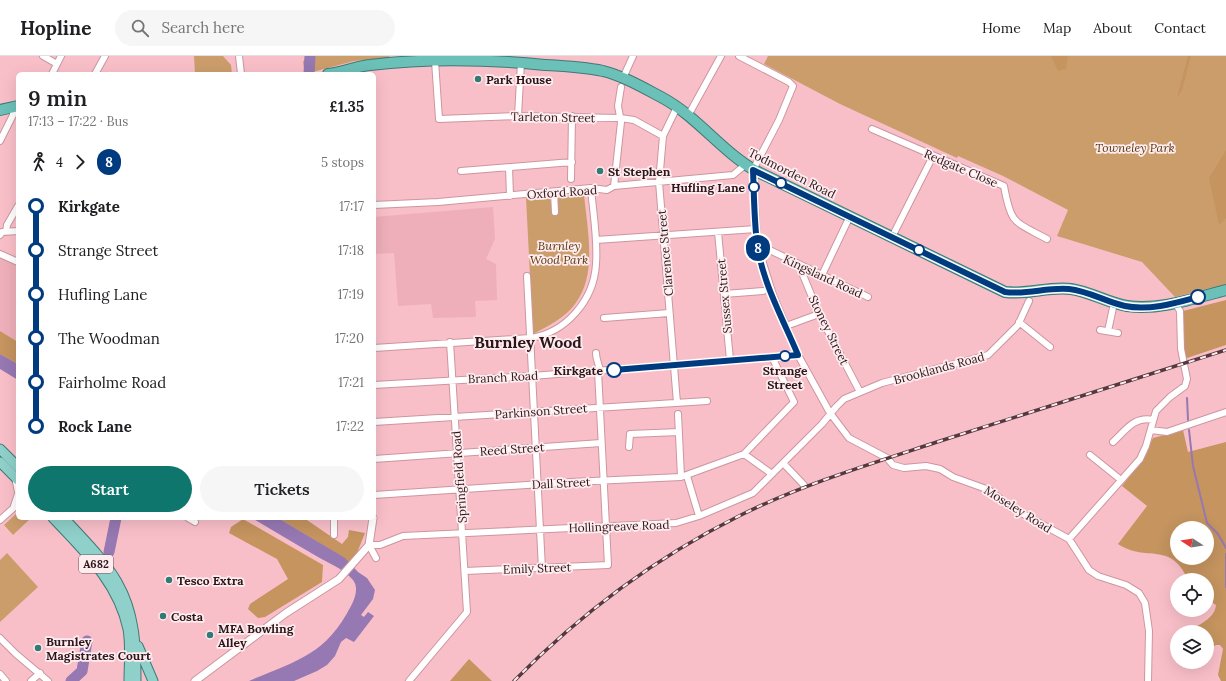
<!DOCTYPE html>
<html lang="en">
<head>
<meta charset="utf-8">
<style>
  :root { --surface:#fff; --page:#f6f6f6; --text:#202124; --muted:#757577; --line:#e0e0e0; --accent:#0f766e }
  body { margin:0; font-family:Lora,serif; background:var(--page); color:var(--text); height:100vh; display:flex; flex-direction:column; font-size:15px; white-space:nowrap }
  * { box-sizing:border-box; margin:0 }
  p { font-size:13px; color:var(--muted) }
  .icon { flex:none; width:22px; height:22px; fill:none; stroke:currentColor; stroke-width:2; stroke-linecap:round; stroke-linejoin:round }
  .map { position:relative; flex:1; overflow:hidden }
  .details { position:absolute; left:16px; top:16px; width:360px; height:448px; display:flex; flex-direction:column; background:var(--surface); border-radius:6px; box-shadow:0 4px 16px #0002 }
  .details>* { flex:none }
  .badge { padding:0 8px; border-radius:13px; font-size:14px; line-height:26px }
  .needle { width:26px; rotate:282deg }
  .buttons { position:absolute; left:1170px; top:465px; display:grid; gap:8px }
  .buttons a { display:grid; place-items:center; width:44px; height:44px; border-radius:50%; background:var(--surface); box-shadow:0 4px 16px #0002; font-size:20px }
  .map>.badge { position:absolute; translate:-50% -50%; box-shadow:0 0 0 2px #fff }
  .legs { display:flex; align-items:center; gap:6px; height:44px; padding:0 12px; font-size:13px }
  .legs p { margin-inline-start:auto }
  .head { display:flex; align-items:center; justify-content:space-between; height:68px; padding:0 12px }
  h1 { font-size:22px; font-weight:600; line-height:30px }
  .primary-button { display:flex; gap:8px; margin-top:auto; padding:8px 12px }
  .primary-button a { flex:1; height:46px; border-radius:24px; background:var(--accent); color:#fff; font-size:16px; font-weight:600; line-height:46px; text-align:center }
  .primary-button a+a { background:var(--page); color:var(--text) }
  ul { padding:0 12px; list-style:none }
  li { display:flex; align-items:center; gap:14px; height:44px; font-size:15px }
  li i { display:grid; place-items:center; width:6px; height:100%; margin:0 5px; background:currentColor }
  li i::after { content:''; width:10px; height:10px; margin:-5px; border:3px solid; border-radius:50%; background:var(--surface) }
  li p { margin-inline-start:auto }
  li:first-child i { background:linear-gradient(#0000 50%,currentColor 0) }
  li:last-child i { background:linear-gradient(currentColor 50%,#0000 0) }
  header { display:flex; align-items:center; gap:24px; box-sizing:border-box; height:56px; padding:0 20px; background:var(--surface); border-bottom:1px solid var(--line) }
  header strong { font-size:19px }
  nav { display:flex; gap:22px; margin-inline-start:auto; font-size:14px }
  .search { width:280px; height:36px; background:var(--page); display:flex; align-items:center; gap:10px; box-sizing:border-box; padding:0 14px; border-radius:22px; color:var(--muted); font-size:15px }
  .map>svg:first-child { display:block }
  .built { fill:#eeafba }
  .green { fill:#cb9d6b }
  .forest { fill:#c5945f; fill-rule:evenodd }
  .water { fill:#9678b2 }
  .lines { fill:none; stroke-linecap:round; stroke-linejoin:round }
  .stream { stroke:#9678b2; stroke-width:2 }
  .river { stroke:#9678b2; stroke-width:11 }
  .minor-casing { stroke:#cc969f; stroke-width:8 }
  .tertiary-casing { stroke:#cc969f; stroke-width:9 }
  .primary-casing { stroke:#3d7a76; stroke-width:11 }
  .trunk-casing { stroke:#3d7a76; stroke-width:12 }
  .minor { stroke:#fff; stroke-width:6 }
  .tertiary { stroke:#fff; stroke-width:7 }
  .primary { stroke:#90d0ca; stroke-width:9 }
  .trunk { stroke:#6bc0b8; stroke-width:10 }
  .rail-casing { stroke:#54393e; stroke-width:3.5 }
  .rail { stroke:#ffecef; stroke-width:2; stroke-dasharray:6; stroke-linecap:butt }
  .line-1-casing { stroke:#fff; stroke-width:9 }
  .line-1 { stroke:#003b80; stroke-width:6 }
  .poi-dot { fill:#337a74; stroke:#ffecef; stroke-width:1.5 }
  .stop-1-dot { fill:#fff; stroke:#003b80; stroke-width:2 }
  .labels { text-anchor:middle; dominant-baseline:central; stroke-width:3.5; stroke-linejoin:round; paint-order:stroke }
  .shield { fill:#ffecef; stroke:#6b575b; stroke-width:1 }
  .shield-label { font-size:11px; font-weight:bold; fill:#2b171b }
  .poi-label { font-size:12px; font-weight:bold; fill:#2b171b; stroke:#ffecef; text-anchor:start }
  .street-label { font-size:12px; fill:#2b171b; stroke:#ffecef }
  .park-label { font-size:12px; font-style:italic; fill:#5a380e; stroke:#ffecef }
  .stop-label { font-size:12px; font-weight:bold; fill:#2b171b; stroke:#ffecef; text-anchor:end }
  .district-label { font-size:16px; font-weight:bold; fill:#2b171b; stroke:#ffecef }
</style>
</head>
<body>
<header>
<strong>Hopline</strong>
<div class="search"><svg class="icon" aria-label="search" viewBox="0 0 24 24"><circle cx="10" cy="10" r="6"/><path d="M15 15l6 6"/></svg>Search here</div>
<nav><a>Home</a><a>Map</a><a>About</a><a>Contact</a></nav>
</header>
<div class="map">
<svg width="1226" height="625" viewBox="0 0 1226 625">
  <rect width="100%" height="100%" fill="#f9bfc9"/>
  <path class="built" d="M493,151L495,183L486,203L496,208L497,244L475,245L476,261L433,262L431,248L398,250L394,197L374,198V161Z
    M0,199L18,209V286L0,275Z"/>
  <path class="green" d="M194,0H223L231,9L232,18H195Z
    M306,0H390L388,2L354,5L305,18L303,6Z
    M768,0H1226V228L1175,241L1142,206L1057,180L1068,154L1003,120L958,100L957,102L840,48L764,8Z
    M584,138C587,173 598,218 575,248C565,262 548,270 533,278L526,142Z
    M18,456V462H31L13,479L4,469Z
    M7,497L38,531L0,566V504Z"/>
  <path class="forest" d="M1051,0H1068L1066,13L1058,15Z
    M1188,0H1191L1182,34L1177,42Z
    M1226,94V162L1219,169L1209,122Z
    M1226,244V289L1184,303L1183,255Z
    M0,275L18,286V308L0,298Z
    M1183,374L1188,396L1226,386V625H1221L1218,619L1223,593L1220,589H1216L1207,594V576L1189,575C1200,568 1215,562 1216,549L1207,543V524H1188C1171,484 1146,507 1118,488L1147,450L1122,430L1141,406L1153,382ZM1177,472H1207V502H1177Z
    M278,462H304L342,488L348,481L349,474L365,477L357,497L348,507L344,502Z
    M243,463L323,509L322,526L265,561L258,562L248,553L250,548L288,523L277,503L229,477L231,471Z
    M469,603L492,625H450Z"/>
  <path class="water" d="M0,298L18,308V324L0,313Z
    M252,462H278L345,502L358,516L367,522L375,534L373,543L361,559L364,561L368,556L374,560L354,586L346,582L341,586L335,600L327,609L317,615L294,625H249C297,604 325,600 351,550C355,542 359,532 353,524C344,513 330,508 318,501C296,488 274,475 252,462Z"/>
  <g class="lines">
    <path class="stream" d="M1187,342L1188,364
      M1189,374L1193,410L1207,467L1218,478L1226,492
      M1226,498V531"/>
    <path class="river" d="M309,18L310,0
      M109,496L116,462
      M71,625L82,615L87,585"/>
    <defs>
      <path id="minor" d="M43,0L57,8
        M239,0L241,18
        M739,0L789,26L793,30L779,64L753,114L757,188L773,239L798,299L830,357L849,382L887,402L893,409L904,412L926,410L940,413L953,421L989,434L1012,452L1069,483L1089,514L1098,520L1126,529L1139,537L1145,547L1149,575L1148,625
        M435,5L439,63L518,60L620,62L634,64L663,80
        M52,18L61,0
        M95,18L105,0
        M623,22L633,0
        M689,58L721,0
        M518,60L521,6
        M872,73L1004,130C1011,169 1014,165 1047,183
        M0,85L13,59V51
        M509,111L510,140
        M461,115L572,106
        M571,123L572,60
        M614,130L621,66L618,50L621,31
        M554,136L555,156
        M374,149L438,146L591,132L607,134L614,130L733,119L745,109
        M6,176L7,169L18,150
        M718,176L730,304
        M0,179L2,176L18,175
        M892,181L933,100
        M596,184L756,173
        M757,188L868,241
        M0,198L18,206
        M803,210V219L819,258L860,336
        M822,219L850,160
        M527,220L542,513
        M724,238L763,235
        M604,262L669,257
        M1019,266L1050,291
        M786,270L819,258
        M1100,274L1118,277
        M1108,275L1114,247
        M374,292L530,282C566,277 594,244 596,208C598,183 593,157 591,132
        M596,297C596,304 599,308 600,315
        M374,329L532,320L798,299
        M677,347L659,126L663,80L677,51
        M678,358L681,421
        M374,366L707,345
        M1151,374L1167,376L1226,356
        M1113,386C1126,374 1134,360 1153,364
        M629,391L630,378L679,376
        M744,398L772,418
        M1090,399L1121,424
        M374,403L601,387
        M783,407L804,429
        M687,420L699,460
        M15,421L18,436
        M374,439L571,426L681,421L744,398L794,346L772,301
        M14,450L18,438
        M188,462L195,466
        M0,464L18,448
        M334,479V462
        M1069,483L1140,403L1146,390L1156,355L1170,341L1185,330L1187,323L1181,293L1180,255L1175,247
        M369,489H380L403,480L676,467L699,460L753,437L822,368L836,351L844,343L882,327L988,299L1018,269L1029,245
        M369,489L376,502
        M465,515L608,509L598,315
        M0,582L16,598L48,625
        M0,618L6,625
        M31,625L40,617
        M409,625L467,556L450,286"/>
      <path id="tertiary" d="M195,625L286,557L339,523L369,489L373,462"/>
      <path id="primary" d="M0,393L18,411
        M0,406L18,424
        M53,462C84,495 118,526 128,573C131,590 129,608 129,625
        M64,462C82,482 104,503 117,526C135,557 136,590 136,625
        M138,590L153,625"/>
      <path id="trunk" d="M328,18C343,17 356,10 370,9C428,2 486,3 545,9C564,10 584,11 603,15C623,20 642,31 661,41C697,60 721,95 756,115L1005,236C1028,239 1049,230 1071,233C1091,236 1108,247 1127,250C1159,255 1195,242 1226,234
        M0,54L18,50"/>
    </defs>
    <use href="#minor" class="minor-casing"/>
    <use href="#tertiary" class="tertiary-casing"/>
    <use href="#primary" class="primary-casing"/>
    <use href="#trunk" class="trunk-casing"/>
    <use href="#minor" class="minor"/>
    <use href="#tertiary" class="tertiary"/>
    <use href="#primary" class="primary"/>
    <use href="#trunk" class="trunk"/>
    <defs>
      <path id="rail" d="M514,625C579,559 655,502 739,460C801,429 870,408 937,386C1033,355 1130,325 1226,294"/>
    </defs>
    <use href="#rail" class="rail-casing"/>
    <use href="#rail" class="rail"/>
  </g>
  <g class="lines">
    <defs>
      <path id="line-1" d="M614,314L798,299C783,263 762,226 757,187C754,163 754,138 753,114L1005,236C1027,239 1047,231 1069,233C1089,235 1106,246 1125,250C1149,255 1176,247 1198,241"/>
    </defs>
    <use href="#line-1" class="line-1-casing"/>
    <use href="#line-1" class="line-1"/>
  </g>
  <g class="poi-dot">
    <circle cx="478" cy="23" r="4"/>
    <circle cx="600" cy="115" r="4"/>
    <circle cx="169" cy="524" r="4"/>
    <circle cx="163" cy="560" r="4"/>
    <circle cx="210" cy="579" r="4"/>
    <circle cx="38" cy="592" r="4"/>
  </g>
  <g class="stop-1-dot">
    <circle cx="781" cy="127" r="5"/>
    <circle cx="754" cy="131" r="5"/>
    <circle cx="919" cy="194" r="5"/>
    <circle cx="1198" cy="241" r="7"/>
    <circle cx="785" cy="300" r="5"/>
    <circle cx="614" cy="314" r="7"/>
  </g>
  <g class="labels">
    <rect class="shield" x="79" y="499" width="34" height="18" rx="3"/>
    <g class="shield-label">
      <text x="96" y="508">A682</text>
    </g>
    <g class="poi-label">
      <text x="486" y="23">Park House</text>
      <text x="608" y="115">St Stephen</text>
      <text x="177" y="524">Tesco Extra</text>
      <text x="171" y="560">Costa</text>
      <text x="218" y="572">MFA Bowling<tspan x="218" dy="14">Alley</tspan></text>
      <text x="46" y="585">Burnley<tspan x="46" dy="14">Magistrates Court</tspan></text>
    </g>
    <g class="street-label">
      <text transform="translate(553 61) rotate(1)">Tarleton Street</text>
      <text transform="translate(961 112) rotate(23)">Redgate Close</text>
      <text transform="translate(792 117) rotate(27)">Todmorden Road</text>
      <text transform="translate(562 136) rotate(-4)">Oxford Road</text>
      <text transform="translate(665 197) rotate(-95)">Clarence Street</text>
      <text transform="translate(823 220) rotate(25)">Kingsland Road</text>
      <text transform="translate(724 240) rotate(-95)">Sussex Street</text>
      <text transform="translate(829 274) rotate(64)">Stoney Street</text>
      <text transform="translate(939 312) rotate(-15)">Brooklands Road</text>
      <text transform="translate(503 321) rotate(-3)">Branch Road</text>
      <text transform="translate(541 355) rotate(-4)">Parkinson Street</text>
      <text transform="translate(512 393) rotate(-4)">Reed Street</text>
      <text transform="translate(459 421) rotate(-94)">Springfield Road</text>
      <text transform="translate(561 427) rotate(-3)">Dall Street</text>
      <text transform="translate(1018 453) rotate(32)">Moseley Road</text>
      <text transform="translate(619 470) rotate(-2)">Hollingreave Road</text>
      <text transform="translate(537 512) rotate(-2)">Emily Street</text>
    </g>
    <g class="park-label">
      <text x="1135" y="91">Towneley Park</text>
      <text x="559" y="189">Burnley<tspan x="559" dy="14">Wood Park</tspan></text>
    </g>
    <g class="stop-label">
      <text x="745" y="131">Hufling Lane</text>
      <text x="603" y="314">Kirkgate</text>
      <text x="785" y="314" text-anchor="middle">Strange<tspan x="785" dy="14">Street</tspan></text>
    </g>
    <g class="district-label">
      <text x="528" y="286">Burnley Wood</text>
    </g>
  </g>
</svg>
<div class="buttons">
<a><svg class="needle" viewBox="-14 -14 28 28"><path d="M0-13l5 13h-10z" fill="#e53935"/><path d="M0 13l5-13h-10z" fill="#757577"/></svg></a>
<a><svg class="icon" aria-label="locate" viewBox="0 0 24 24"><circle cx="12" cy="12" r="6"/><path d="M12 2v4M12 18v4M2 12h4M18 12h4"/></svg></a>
<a><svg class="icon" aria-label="layers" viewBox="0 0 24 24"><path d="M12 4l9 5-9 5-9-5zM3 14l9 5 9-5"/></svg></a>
</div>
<b class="badge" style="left:758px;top:192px;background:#003b80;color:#fff">8</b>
<section class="details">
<div class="head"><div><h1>9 min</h1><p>17:13 – 17:22 · Bus</p></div><b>£1.35</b></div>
<div class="legs"><svg class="icon" aria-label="walk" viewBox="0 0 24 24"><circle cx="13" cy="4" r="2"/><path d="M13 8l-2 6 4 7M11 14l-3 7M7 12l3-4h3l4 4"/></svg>4<svg class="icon" aria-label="forward" viewBox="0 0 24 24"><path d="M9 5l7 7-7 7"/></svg><b class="badge" style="background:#003b80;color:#fff">8</b><p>5 stops</p></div>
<ul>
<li><i style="color:#003b80"></i><b>Kirkgate</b><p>17:17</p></li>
<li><i style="color:#003b80"></i><span>Strange Street</span><p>17:18</p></li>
<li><i style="color:#003b80"></i><span>Hufling Lane</span><p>17:19</p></li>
<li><i style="color:#003b80"></i><span>The Woodman</span><p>17:20</p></li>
<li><i style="color:#003b80"></i><span>Fairholme Road</span><p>17:21</p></li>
<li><i style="color:#003b80"></i><b>Rock Lane</b><p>17:22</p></li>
</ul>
<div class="primary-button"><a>Start</a><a>Tickets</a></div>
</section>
</div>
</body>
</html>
